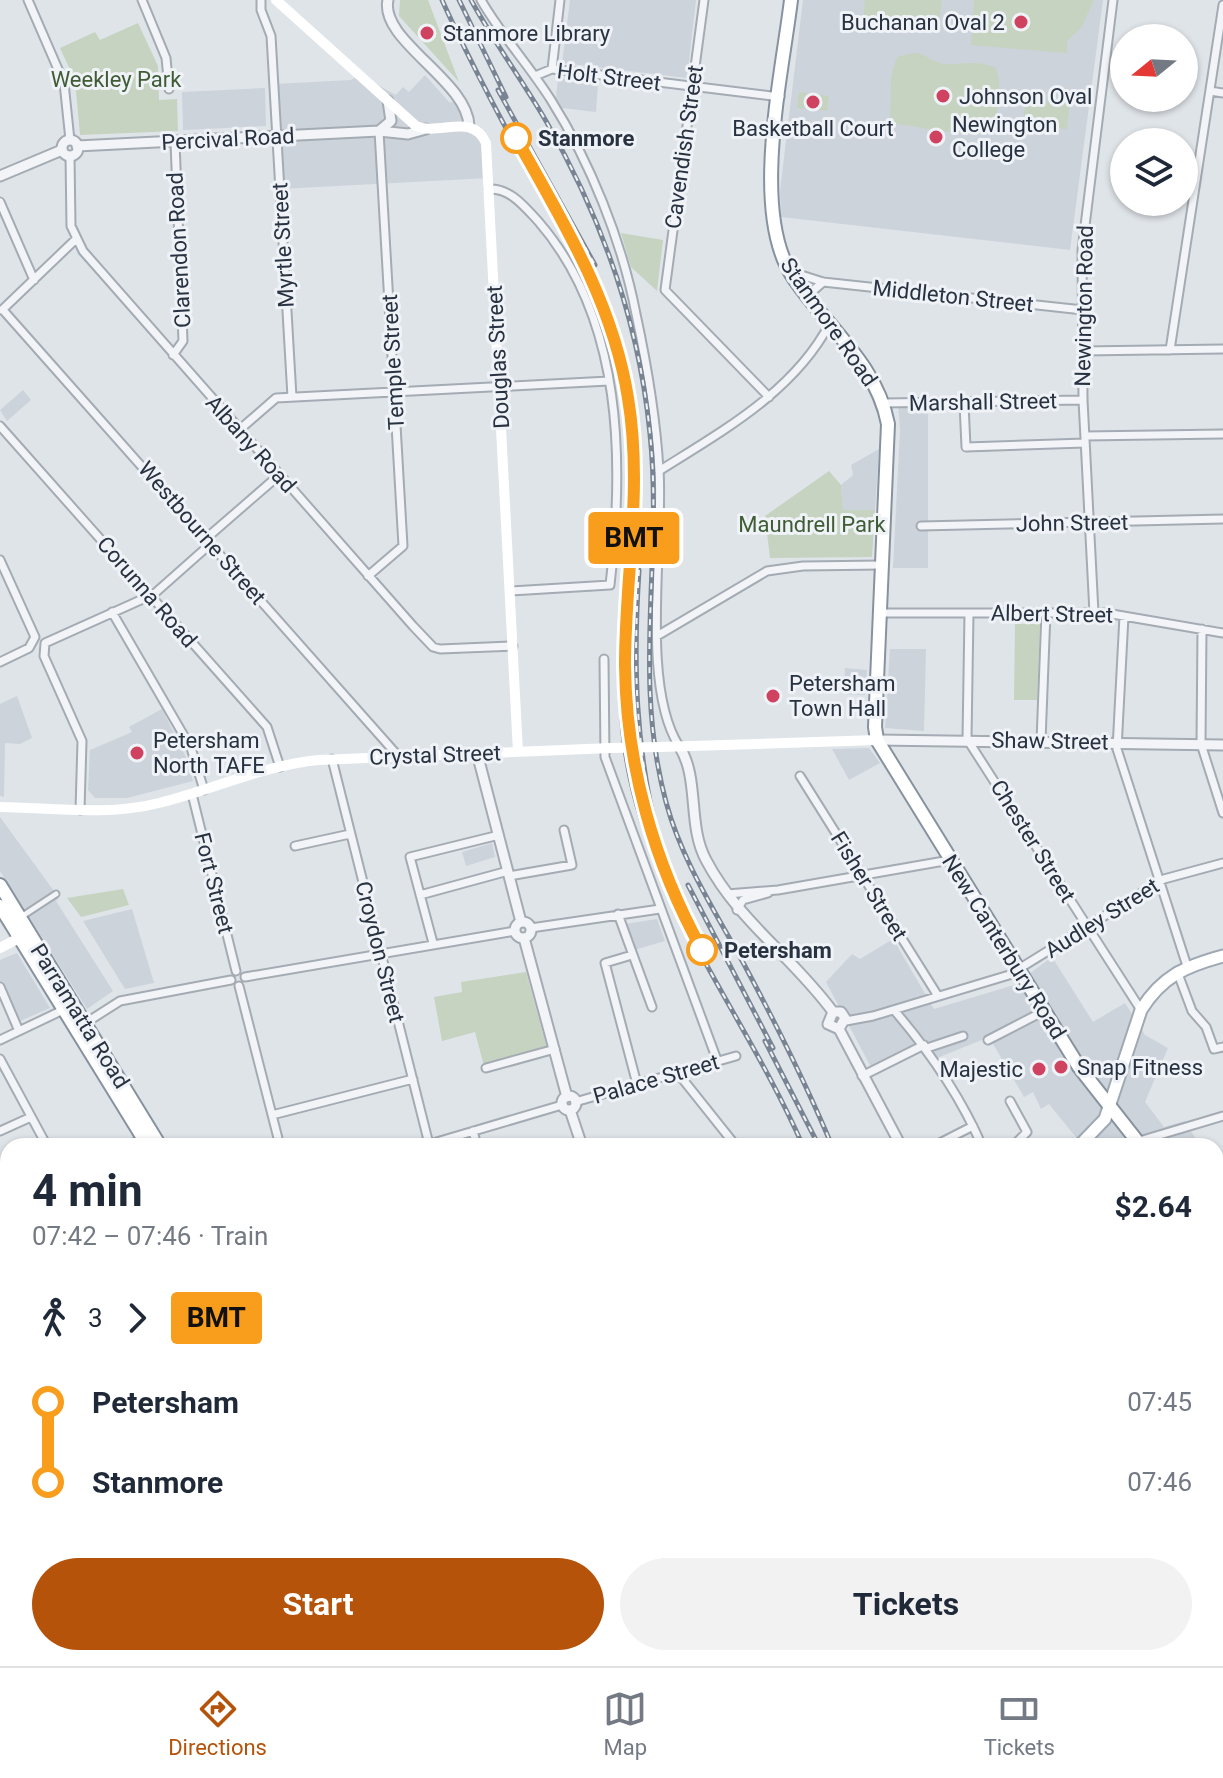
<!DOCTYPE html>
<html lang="en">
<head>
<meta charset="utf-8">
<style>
  :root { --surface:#fff; --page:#f2f2f3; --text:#1f2937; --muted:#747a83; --line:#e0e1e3; --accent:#b45309 }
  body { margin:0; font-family:Roboto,sans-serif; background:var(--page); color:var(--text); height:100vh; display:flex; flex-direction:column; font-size:30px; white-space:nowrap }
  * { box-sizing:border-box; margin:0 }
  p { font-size:26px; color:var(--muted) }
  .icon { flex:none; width:44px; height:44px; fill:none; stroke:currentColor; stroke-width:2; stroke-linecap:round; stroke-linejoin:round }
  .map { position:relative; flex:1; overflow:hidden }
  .sheet { position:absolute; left:0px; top:1138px; width:1224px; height:528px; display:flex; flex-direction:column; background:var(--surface); border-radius:24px 24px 0 0; box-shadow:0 2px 6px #0004 }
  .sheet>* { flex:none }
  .badge { padding:0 16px; border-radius:6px; font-size:28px; line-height:52px }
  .needle { width:52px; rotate:252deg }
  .buttons { position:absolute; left:1110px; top:24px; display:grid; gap:16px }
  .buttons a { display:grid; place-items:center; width:88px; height:88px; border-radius:50%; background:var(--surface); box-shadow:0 2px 6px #0004; font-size:40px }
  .map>.badge { position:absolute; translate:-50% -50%; box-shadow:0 0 0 4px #fff }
  .legs { display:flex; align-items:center; gap:12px; height:88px; padding:0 32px; font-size:26px }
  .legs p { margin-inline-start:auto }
  .headline { display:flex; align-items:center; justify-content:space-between; height:136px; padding:0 32px }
  h1 { font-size:44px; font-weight:700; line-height:60px }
  .button { display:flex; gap:16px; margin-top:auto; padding:16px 32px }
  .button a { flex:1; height:92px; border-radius:48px; background:var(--accent); color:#fff; font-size:32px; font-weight:700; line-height:92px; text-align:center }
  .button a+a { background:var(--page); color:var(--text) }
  ul { padding:0 32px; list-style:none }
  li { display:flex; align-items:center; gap:28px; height:80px; font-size:30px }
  li i { display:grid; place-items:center; width:12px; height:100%; margin:0 10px; background:currentColor }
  li i::after { content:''; width:20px; height:20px; margin:-10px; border:6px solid; border-radius:50%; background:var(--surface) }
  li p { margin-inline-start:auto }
  li:first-child i { background:linear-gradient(#0000 50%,currentColor 0) }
  li:last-child i { background:linear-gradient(currentColor 50%,#0000 0) }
  .tab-bar { display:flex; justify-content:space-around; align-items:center; height:112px; border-top:2px solid var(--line); background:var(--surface); font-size:22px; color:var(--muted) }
  .tab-bar a { display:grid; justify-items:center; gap:4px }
  .tab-bar .selected { color:var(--accent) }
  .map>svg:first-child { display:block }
  .built { fill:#cdd3db }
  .green { fill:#c6d3c0 }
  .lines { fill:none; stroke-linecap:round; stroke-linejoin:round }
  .pedestrian-casing { stroke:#a4abb3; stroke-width:9 }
  .minor-casing { stroke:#a4abb3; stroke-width:11 }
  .tertiary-casing { stroke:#a4abb3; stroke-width:13 }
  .primary-casing { stroke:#9fa9b4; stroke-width:15 }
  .trunk-casing { stroke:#87929f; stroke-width:16 }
  .pedestrian { stroke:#f2f4f7; stroke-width:5 }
  .minor { stroke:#f2f4f7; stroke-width:7 }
  .tertiary { stroke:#f2f4f7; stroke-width:9 }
  .secondary { stroke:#fff; stroke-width:10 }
  .primary { stroke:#fff; stroke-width:11 }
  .trunk { stroke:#fff; stroke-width:12 }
  .rail-casing { stroke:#798492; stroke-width:5 }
  .rail { stroke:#eff2f6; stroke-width:2; stroke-dasharray:6; stroke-linecap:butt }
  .secondary-bridge { stroke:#fff; stroke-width:10 }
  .line-1-casing { stroke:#fff; stroke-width:18 }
  .line-1 { stroke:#f99d1c; stroke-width:12 }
  .poi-dot { fill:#cf4360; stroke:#eff2f6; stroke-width:3 }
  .stop-1-dot { fill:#fff; stroke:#f99d1c; stroke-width:4 }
  .labels { text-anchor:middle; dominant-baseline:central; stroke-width:6; stroke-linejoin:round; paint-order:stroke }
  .poi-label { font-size:22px; fill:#283240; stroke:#eff2f6; text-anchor:start }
  .street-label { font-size:22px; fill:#283240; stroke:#eff2f6 }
  .park-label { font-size:22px; fill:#3f5c35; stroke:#eff2f6 }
  .stop-label { font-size:22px; font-weight:bold; fill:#283240; stroke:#eff2f6; text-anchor:start }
</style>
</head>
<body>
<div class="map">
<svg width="1223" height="1666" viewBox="0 0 1223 1666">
  <rect width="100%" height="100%" fill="#dfe4e9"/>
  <path class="built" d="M570,0H696L687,78L562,63Z
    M803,0H1103L1070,250L781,217L780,191Z
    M360,75L396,95L403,87L409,92L425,75L449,102L462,103L469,126L480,134L489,178L280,189L274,84L351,80Z
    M558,78L598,84L596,112L562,108L556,98Z
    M265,88L266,126L183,130L182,92Z
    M23,390L31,400L7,421L0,410Z
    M928,401V568H893L900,430L898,402Z
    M879,449L875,510H843L841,485L853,475L851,465Z
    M890,649H926L924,731L885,728Z
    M845,668L867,670L865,695L844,694Z
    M17,696L32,738L20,744L5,743L4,797L0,796V704Z
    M162,709L185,755L193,781L127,798H95L88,790L90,750L132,732L129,727Z
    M869,748L880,763L849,780L832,749Z
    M0,817L59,898L56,901L113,991L87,1009L0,871Z
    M492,843L495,857L466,866L462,852Z
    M132,909L154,983L125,989L83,921Z
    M657,919L665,941L634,950L625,924Z
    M893,939L934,1009L1014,985L1052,957L1093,1022L1125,1003L1145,1035L1168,1048L1145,1102L1164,1127L1185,1121L1200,1146H1083L1049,1104L1041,1109L1033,1092L1024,1097L989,1037L937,1058L924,1041L872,1069L826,982L852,954L860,959Z
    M17,953L50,1008L18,1022L0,996V960Z
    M1216,1174L1223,1189V1497L1216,1502Z
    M736,1658H803L811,1666H744Z"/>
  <path class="green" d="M400,0H428L459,82L399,16Z
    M865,0H942L938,31L863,22Z
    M974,0H1094L1081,28L1067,41V53L971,45Z
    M138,23L158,66L159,100L177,99L178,131L80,135L75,80L60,48L95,32L100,40Z
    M912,53C924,53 927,58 937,62C956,69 970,57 996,68C1003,92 999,112 989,134C957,136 923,127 890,123L891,77L897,57Z
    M799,92L829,96L827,111L797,108Z
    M1026,100L1070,104L1067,129L1052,127L1053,119L1024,116Z
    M621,233L663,240L657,291L631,267Z
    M829,471L841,485L843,510H875L872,557L770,558L765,516Z
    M1015,624H1040L1037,700H1014Z
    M123,889L129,905L81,917L67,898Z
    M526,972L547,1048L484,1066L475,1032L442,1041L434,997L462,992L461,982Z"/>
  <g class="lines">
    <defs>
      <path id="pedestrian" d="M24,915L56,894"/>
      <path id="minor" d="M28,0L64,83L70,140
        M142,0L166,58L169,89
        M261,0V10L271,36L292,397
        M481,0C501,35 529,65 551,100C590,162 622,241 636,314C647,365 656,418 659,470C664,544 640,685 679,746
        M704,0L665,290L769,397
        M552,69L560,0
        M535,76L552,69L780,97
        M1210,91L1223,93
        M70,156L71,226L83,251L413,626L433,647L440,649L513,646
        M489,189C510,188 524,206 538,221C624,320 624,463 610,585L511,591
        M0,202L34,280
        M792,272L823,282L1083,310
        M807,296L823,282
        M2,310L75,240
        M3,310L399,757
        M1170,350L1223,5
        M1083,351L1223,349
        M173,355L183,341L175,142
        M884,403L1083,400
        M964,403L966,447L1085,443
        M0,426L267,727L280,767
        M238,431L276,398L609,381
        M1085,436L1223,434
        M659,471C722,431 794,392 830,323
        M921,526L1223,519
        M0,560L35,637L29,648L0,662
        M368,576L403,546L379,131
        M112,612L191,748L204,790
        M880,613H1106L1223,633
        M969,613L967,739L1141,1010
        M1094,613L1083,400L1082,250L1113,0
        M1124,616L1117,749L1187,966
        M1202,629L1201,744L1223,813
        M657,636L767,571L803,566L882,565
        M604,659L605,757L717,1060
        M1041,741L1046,612
        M332,759L429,1144
        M800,776L938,996
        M192,794L236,971
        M80,810L82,741L44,656L45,643L154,594L207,547L210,535L278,476
        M295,846L350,834
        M509,876L572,865L564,830
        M727,894L778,890L950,860
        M420,895L508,871
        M737,910L743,900L768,893
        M618,914L652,1007
        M531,928L660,909
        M433,943L410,857L499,835
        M632,955L605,963L637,1084
        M1177,971L1192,1011L1206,1027L1214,1049L1223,1047
        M245,977L515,931
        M239,986L280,1146
        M0,987L19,1031
        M894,1010C930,1052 960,1095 982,1146
        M846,1021L873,1016L1009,975L1164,879L1223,863
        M84,1024L120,1001L231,980
        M0,1040L63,1010
        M988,1040L1044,1011
        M927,1048L963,1036
        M0,1059L47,1146
        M486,1068L555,1049
        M677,1072L736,1146
        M862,1076L924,1045
        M1010,1101L1027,1132L1013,1146
        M575,1102L736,1056
        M272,1115L413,1079
        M0,1131L31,1117
        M473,1131L477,1146
        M1136,1142L1223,1116
        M128,1146L143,1138
        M423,1146L562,1105
        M657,1146L660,1144
        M934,1146L973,1126
        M1216,1189L1223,1187
        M1216,1266L1223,1260
        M1216,1576L1223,1581
        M36,1658L37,1666
        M557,1658L560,1666
        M1154,1658L1164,1666
        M718,1666L725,1658
        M1020,1666L1026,1658"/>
      <path id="tertiary" d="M388,0C379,40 468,81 469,126
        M379,131L391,121L388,101
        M62 148a8 8 0 1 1 16 0a8 8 0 1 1-16 0Z
        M77,146L379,131L408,134L426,129
        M0,176L62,150
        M877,740L1223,745
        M679,746C700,778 687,825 706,860C738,921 793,957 833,1012
        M477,753L521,922
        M515 930a8 8 0 1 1 16 0a8 8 0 1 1-16 0Z
        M524,938L567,1097
        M833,1012H841L845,1018L839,1029
        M833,1012L828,1024L839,1029
        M839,1029L901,1146
        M562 1103a7 7 0 1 1 14 0a7 7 0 1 1-14 0Z
        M570,1110L582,1146
        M0,1466L8,1461
        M330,1658L335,1666"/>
      <path id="primary" d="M1079,1146L1105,1119L1141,1010C1162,976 1186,966 1223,956
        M914,1666V1658"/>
      <path id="trunk" d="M791,0C782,75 750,213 793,277C826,327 876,362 888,424L875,727L877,740L1079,1067L1141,1146
        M0,885L160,1146
        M0,906L148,1146
        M1216,1227L1223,1238
        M454,1658L459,1666
        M465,1658L470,1666"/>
    </defs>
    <use href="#pedestrian" class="pedestrian-casing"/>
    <use href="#minor" class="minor-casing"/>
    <use href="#tertiary" class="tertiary-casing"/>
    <use href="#primary" class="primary-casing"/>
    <use href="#trunk" class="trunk-casing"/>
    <use href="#pedestrian" class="pedestrian"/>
    <use href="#minor" class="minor"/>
    <use href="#tertiary" class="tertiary"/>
    <path class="secondary" d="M276,0L416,126C440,136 472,112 486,143L518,752
      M660,747L877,740
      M0,807C53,808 108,816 159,803C212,790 264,765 319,760L611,748
      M0,948L23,936
      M505,1666L545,1658"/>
    <use href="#primary" class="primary"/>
    <use href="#trunk" class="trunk"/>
    <defs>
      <path id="rail" d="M442,0C469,60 500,118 532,176C565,233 599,290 615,355C629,411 632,469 630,526C629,598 615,670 624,742C643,893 744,1011 803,1146
        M459,0L506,97
        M471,0C494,42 522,80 546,121C602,218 639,322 650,434C663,560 632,676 666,802C682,862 717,914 746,968C777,1026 807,1086 832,1146
        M498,90L595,265
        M639,570C633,663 635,750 659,840
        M688,885L773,1048
        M765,1041L819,1146
        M885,1666V1658
        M902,1666L903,1658"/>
    </defs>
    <use href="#rail" class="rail-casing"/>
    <use href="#rail" class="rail"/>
    <path class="secondary-bridge" d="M611,748L660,747"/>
  </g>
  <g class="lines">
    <defs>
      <path id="line-1" d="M516,138C563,222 613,302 628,398C643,488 625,576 625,665C626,765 654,863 702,950"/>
    </defs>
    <use href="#line-1" class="line-1-casing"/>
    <use href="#line-1" class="line-1"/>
  </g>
  <g class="poi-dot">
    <circle cx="1021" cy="22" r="8"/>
    <circle cx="427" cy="33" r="8"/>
    <circle cx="943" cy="96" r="8"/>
    <circle cx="813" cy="102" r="8"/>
    <circle cx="936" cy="137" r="8"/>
    <circle cx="773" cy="696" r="8"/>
    <circle cx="137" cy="753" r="8"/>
    <circle cx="1061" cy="1067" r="8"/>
    <circle cx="1039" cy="1069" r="8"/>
  </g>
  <g class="stop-1-dot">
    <circle cx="516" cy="138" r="14"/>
    <circle cx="702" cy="950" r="14"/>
  </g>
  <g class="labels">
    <g class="poi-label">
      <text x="1005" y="22" text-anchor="end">Buchanan Oval 2</text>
      <text x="443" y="33">Stanmore Library</text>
      <text x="959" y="96">Johnson Oval</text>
      <text x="952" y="124">Newington<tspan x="952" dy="25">College</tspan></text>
      <text x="813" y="128" text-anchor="middle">Basketball Court</text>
      <text x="789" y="683">Petersham<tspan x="789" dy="25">Town Hall</tspan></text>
      <text x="153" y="740">Petersham<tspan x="153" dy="25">North TAFE</tspan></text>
      <text x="1077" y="1067">Snap Fitness</text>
      <text x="1023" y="1069" text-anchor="end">Majestic</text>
    </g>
    <g class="street-label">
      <text transform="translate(609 77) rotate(7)">Holt Street</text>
      <text transform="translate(228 139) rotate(-3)">Percival Road</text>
      <text transform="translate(684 147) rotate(-82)">Cavendish Street</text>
      <text transform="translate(283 245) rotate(-93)">Myrtle Street</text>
      <text transform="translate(179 250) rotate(-93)">Clarendon Road</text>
      <text transform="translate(953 296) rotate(6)">Middleton Street</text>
      <text transform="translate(1084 306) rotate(-89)">Newington Road</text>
      <text transform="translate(829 322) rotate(55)">Stanmore Road</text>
      <text transform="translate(498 357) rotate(-93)">Douglas Street</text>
      <text transform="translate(393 362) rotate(-93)">Temple Street</text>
      <text transform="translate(983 402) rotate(-1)">Marshall Street</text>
      <text transform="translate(251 444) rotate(48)">Albany Road</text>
      <text transform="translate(1072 523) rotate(-1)">John Street</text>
      <text transform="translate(202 533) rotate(49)">Westbourne Street</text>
      <text transform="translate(147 592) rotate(49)">Corunna Road</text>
      <text transform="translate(1052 614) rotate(1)">Albert Street</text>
      <text transform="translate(1050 741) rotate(1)">Shaw Street</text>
      <text transform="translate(435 755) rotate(-2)">Crystal Street</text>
      <text transform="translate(1033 841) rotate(58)">Chester Street</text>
      <text transform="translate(214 883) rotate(76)">Fort Street</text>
      <text transform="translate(869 886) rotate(58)">Fisher Street</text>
      <text transform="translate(1102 918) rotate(-32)">Audley Street</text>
      <text transform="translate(1004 947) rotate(58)">New Canterbury Road</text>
      <text transform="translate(380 952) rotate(76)">Croydon Street</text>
      <text transform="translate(80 1016) rotate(58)">Parramatta Road</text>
      <text transform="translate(656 1079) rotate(-16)">Palace Street</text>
    </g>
    <g class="park-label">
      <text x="116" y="79">Weekley Park</text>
      <text x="812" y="524">Maundrell Park</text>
    </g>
    <g class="stop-label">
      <text x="538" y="138">Stanmore</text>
      <text x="724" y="950">Petersham</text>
    </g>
  </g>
</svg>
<div class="buttons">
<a><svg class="needle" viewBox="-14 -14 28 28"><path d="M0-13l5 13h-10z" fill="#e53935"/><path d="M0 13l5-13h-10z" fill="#747a83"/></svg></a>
<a><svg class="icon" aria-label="layers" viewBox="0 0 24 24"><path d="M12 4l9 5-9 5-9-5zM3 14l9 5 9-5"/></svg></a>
</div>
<b class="badge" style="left:634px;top:538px;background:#f99d1c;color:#111">BMT</b>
<section class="sheet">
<div class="headline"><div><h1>4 min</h1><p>07:42 – 07:46 · Train</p></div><b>$2.64</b></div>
<div class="legs"><svg class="icon" aria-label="walk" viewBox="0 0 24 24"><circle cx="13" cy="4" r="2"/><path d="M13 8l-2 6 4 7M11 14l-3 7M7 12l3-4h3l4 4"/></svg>3<svg class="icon" aria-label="forward" viewBox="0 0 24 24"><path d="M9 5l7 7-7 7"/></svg><b class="badge" style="background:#f99d1c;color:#111">BMT</b></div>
<ul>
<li><i style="color:#f99d1c"></i><b>Petersham</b><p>07:45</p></li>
<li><i style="color:#f99d1c"></i><b>Stanmore</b><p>07:46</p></li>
</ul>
<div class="button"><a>Start</a><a>Tickets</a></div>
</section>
</div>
<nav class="tab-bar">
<a class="selected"><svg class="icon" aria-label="directions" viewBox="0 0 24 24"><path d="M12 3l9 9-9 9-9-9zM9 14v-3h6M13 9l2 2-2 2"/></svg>Directions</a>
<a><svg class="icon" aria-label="map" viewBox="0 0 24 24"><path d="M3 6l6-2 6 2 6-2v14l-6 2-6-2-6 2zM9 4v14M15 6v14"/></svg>Map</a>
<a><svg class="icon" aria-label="tickets" viewBox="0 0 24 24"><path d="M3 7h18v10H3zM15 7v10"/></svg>Tickets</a>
</nav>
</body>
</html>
